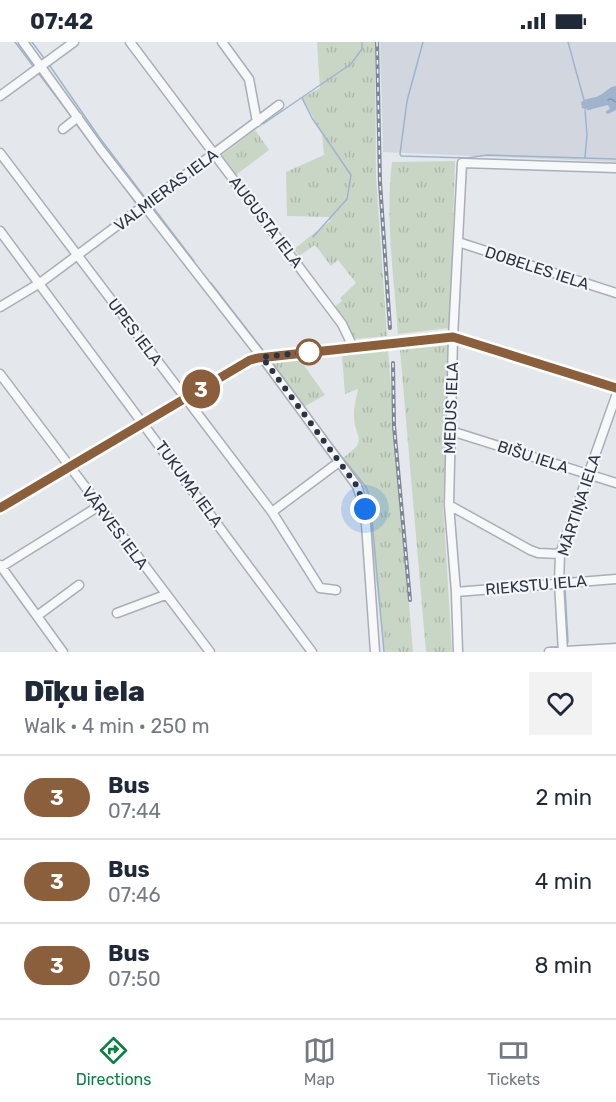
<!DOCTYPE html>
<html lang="en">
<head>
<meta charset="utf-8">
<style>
  :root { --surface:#fff; --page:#f2f2f3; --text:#1f2937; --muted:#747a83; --line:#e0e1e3; --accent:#0b8043 }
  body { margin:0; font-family:Rubik,sans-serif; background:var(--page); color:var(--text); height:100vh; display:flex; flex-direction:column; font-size:22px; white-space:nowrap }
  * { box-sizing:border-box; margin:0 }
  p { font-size:20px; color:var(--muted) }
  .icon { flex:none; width:33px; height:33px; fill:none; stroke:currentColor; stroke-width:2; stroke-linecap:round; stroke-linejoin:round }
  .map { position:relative; height:610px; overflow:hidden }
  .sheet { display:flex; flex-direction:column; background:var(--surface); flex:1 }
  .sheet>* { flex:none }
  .badge { padding:0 12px; border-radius:20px; font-size:21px; line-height:39px }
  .you { position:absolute; width:30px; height:30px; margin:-15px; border:4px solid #fff; border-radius:50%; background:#1a73e8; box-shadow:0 0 0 9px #1a73e833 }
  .map>.badge { position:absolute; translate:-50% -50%; box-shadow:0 0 0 3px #fff }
  .round { display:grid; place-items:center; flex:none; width:63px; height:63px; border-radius:0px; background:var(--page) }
  .headline { display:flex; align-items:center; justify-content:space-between; height:102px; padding:0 24px }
  h1 { font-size:28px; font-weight:800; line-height:45px }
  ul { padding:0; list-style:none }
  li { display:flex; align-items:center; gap:18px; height:84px; padding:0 24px; border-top:2px solid var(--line) }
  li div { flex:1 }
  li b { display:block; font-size:22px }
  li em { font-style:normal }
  li .badge { min-width:66px; font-weight:700; text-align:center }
  .status { display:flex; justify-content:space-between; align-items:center; height:42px; padding:0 30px; background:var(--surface); direction:ltr }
  .status svg { height:16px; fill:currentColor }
  .menu { display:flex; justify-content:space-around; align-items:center; height:84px; border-top:2px solid var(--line); background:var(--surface); font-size:16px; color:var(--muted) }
  .menu a { display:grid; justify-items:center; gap:3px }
  .menu .selected { color:var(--accent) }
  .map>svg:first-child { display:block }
  .built { fill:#d2d6de }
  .grass { fill:url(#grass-tufts) }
  .water { fill:url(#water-ripples) }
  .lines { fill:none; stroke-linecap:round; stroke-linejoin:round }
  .stream { stroke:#9fb4cc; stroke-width:1.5 }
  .minor-casing { stroke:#a9aeb7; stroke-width:11 }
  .minor { stroke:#f7f8fa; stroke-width:8 }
  .rail-casing { stroke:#7d8696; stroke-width:4 }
  .rail { stroke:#f4f6f9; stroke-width:1.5; stroke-dasharray:4.5; stroke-linecap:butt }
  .line-casing { stroke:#fff; stroke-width:14 }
  .line { stroke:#8b5e3c; stroke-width:9 }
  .walk { stroke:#2b3445; stroke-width:6; stroke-dasharray:0 10.8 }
  .stop-dot { fill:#fff; stroke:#8b5e3c; stroke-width:3 }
  .labels { text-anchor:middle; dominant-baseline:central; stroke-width:4.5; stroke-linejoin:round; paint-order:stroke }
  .street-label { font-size:16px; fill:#2b3445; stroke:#f4f6f9 }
</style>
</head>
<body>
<div class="status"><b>07:42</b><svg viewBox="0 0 49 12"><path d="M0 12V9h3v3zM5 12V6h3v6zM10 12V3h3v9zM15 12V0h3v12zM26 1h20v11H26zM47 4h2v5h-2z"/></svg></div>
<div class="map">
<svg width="616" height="610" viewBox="0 0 616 610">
  <defs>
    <pattern id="grass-tufts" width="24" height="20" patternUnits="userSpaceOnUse" patternTransform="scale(1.5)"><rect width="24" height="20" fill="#c9d6c5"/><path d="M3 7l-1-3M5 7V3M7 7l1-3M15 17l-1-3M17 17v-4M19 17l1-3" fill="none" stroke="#adb8ab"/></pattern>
    <pattern id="water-ripples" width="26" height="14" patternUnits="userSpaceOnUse" patternTransform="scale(1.5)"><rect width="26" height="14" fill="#9fb4cc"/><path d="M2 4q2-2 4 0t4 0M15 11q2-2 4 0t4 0" fill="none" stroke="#8293a7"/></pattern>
  </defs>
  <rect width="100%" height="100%" fill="#e4e7ec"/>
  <path class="built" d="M380,0H616V120L383,110Z"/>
  <path class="grass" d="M317,0H375L376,134L387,294L355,297L334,265L342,259L340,256L356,241L338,218L331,224L315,203L299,214L294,207L330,179L329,175L287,174L286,130L324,113L322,91L302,56L320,46Z
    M255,88L269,108L236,133L222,113Z
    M455,119L450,286L398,292C394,235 385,177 392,120Z
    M450,303L443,463L452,610H426L400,308Z
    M388,308L413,610H384L366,450L341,417C372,396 353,398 354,371C354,364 357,354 358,347L345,352L342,314Z
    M291,316L301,319L325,353L302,366L270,320Z"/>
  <path class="water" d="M616,44V68L608,72L606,71V69L610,67L608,63L588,68L582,66L581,60C588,55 595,57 602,52C608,48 609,45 616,44Z"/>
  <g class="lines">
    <path class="stream" d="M15,0L33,24
      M32,0L44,16
      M423,0L407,59L400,112L401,114L467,116L487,113L616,117
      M568,0L584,58
      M50,24L99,95L146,157
      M39,32L71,74
      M302,56L312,76L351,133L347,157L313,195
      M585,68L587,93L585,115
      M263,82L351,22L362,7V0
      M77,83L89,99
      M109,124L138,164
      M152,164L194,219
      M211,241L262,307
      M271,319L293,350
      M260,320L271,334
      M329,399L366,445L370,456L384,610
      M360,465L364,508
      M555,536L556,516
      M565,546L568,600"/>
    <defs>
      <path id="minor" d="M23,0L101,108L262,315L357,444L365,467L375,610
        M130,0L342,282L353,305
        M222,0L249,37L257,80
        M0,54L74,0
        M63,87L78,75
        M0,111L272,470L320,546L336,548
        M0,189L312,610
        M458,200L616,251
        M0,265L40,241L279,63
        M0,332L210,610
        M451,389L616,441
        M449,463L530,508L538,511L560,512
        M0,466L250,318L258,316L453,295L616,346
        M272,470L339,420
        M0,523L63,610
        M1,525L99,464
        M456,550L616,537
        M117,571L165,553
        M37,574L79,543
        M458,610L456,550L449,463L453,295L462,121L616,126
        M549,610L616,606
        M563,610L559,541L560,512L616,354"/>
    </defs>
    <use href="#minor" class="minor-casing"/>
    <use href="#minor" class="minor"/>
    <defs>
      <path id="rail" d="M377,0L380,141L390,286
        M393,321L394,384L410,558"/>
    </defs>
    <use href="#rail" class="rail-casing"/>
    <use href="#rail" class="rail"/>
  </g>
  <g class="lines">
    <defs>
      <path id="line" d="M0,466L250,318L258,316L453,295L616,346"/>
    </defs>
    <use href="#line" class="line-casing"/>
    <use href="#line" class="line"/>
    <path class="walk" d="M309,310L262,315L357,444L365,467"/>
  </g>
  <circle class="stop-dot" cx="309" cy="310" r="12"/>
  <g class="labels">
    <g class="street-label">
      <text transform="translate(166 148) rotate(-37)">VALMIERAS IELA</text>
      <text transform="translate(266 180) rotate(53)">AUGUSTA IELA</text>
      <text transform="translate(537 226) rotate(18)">DOBELES IELA</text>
      <text transform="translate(135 290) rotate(53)">UPES IELA</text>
      <text transform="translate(451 366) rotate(-88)">MEDUS IELA</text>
      <text transform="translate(533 415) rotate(18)">BIŠU IELA</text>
      <text transform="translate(189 442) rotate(54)">TUKUMA IELA</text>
      <text transform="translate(579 463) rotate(-72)">MĀRTIŅA IELA</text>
      <text transform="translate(115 486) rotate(53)">VĀRVES IELA</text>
      <text transform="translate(536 543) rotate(-5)">RIEKSTU IELA</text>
    </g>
  </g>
</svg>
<div class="you" style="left:365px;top:467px"></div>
<b class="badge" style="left:201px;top:347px;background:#8b5e3c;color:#fff">3</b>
</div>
<section class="sheet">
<div class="headline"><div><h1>Dīķu iela</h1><p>Walk · 4 min · 250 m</p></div><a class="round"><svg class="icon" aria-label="heart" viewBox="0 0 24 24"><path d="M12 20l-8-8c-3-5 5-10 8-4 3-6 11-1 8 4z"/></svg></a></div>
<ul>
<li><span class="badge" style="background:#8b5e3c;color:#fff">3</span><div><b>Bus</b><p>07:44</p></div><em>2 min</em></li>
<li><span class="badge" style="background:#8b5e3c;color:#fff">3</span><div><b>Bus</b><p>07:46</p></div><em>4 min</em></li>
<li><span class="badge" style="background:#8b5e3c;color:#fff">3</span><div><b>Bus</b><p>07:50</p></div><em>8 min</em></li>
</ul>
</section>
<nav class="menu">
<a class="selected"><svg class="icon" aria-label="directions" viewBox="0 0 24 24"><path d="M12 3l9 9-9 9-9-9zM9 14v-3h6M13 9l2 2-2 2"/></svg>Directions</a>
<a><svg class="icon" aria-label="map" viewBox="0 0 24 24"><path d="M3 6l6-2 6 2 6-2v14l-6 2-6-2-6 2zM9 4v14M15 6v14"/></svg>Map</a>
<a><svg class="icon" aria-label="tickets" viewBox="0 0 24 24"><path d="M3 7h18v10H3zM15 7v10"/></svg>Tickets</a>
</nav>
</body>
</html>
